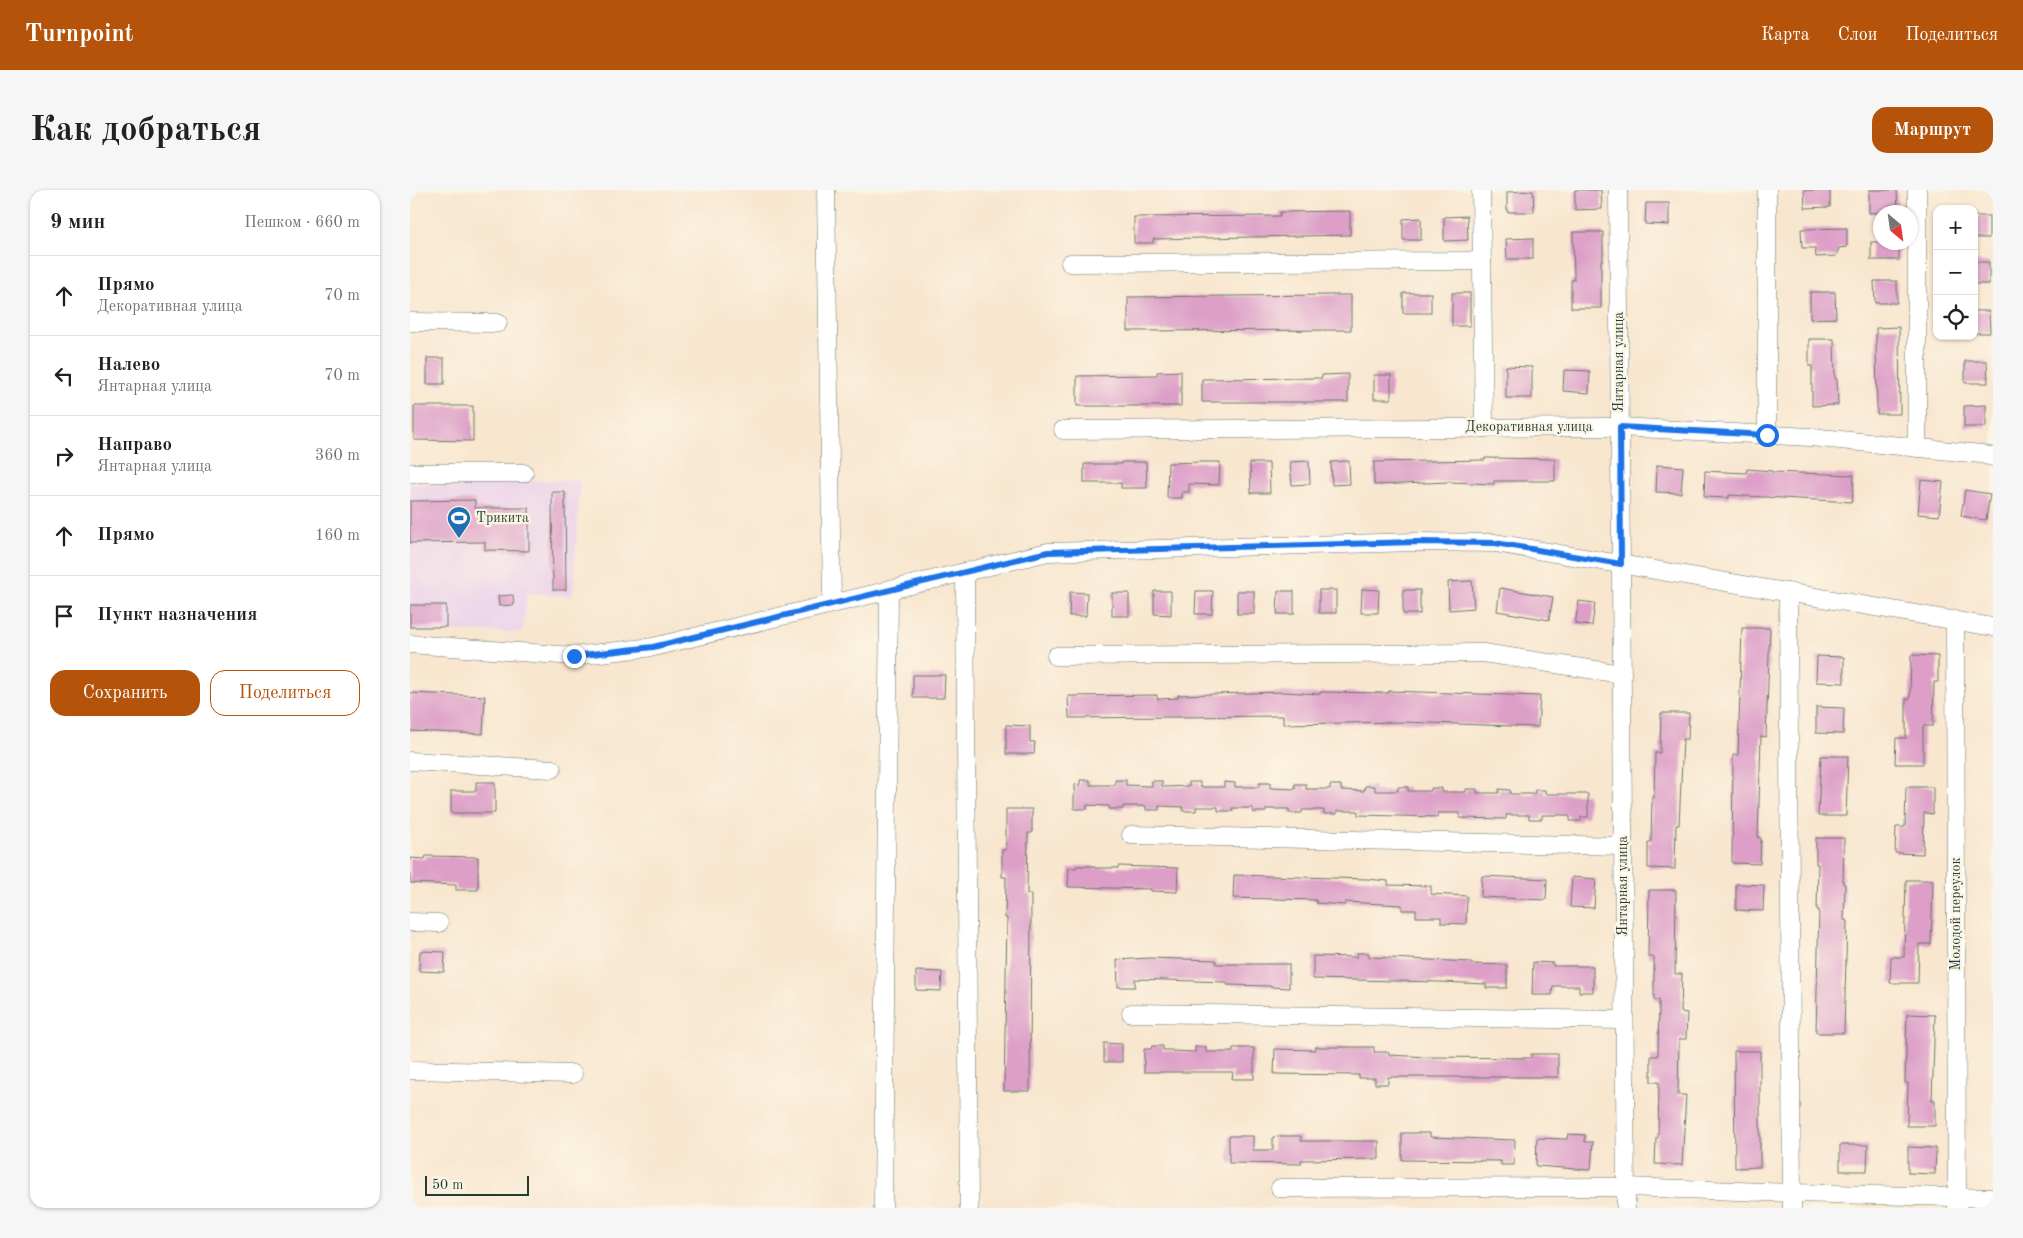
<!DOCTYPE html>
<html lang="ru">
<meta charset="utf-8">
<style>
body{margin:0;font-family:"Old Standard TT",serif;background:#f6f6f6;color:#202124}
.controls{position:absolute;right:15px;top:15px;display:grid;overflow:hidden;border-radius:10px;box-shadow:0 1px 4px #0004}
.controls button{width:45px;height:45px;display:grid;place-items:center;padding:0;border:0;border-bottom:1px solid #e0e0e0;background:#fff;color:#202124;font:25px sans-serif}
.compass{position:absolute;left:1463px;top:15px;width:45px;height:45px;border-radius:50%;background:#fff;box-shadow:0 1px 4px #0004;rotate:151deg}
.scale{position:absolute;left:15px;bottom:12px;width:104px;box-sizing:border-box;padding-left:5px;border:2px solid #1f3d34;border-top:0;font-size:14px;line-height:18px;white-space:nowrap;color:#1f3d34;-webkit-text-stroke:4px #fcf5e5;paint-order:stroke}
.stop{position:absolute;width:15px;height:15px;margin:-11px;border:4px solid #1a73e8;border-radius:50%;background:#fff}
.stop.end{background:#1a73e8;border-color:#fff;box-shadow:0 1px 5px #0008}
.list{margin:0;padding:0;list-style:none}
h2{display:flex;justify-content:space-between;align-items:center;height:65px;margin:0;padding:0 20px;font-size:21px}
h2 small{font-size:16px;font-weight:400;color:#757577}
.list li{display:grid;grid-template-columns:32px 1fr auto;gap:15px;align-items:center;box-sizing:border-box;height:80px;padding:0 20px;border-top:1px solid #e0e0e0}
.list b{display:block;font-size:19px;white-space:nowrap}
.list p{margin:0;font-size:16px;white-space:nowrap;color:#757577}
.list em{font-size:16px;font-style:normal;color:#757577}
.actions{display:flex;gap:10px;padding:15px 20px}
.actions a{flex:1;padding:11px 0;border:1px solid #b45309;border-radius:15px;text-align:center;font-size:18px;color:#b45309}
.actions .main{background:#b45309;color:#fff}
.icon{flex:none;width:28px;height:28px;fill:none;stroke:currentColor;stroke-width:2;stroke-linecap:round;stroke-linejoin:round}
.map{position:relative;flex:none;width:1583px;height:1018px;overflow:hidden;border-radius:15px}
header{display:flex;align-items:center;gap:30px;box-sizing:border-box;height:70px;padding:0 25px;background:#b45309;color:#fff}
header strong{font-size:24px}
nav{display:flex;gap:28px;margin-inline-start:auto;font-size:18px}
.intro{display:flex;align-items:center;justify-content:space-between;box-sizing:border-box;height:120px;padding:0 30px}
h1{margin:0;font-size:35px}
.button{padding:12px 22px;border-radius:15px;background:#b45309;color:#fff;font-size:18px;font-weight:700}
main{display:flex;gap:30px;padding:0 30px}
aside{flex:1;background:#fff;border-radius:15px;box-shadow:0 1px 4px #0004}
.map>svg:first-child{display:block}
.built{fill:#ebd1eb}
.building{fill:#dd9fc8}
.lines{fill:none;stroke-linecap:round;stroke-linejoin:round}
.minor-casing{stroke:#6b786a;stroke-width:19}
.minor{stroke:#fff;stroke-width:18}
.route{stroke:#1a73e8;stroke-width:6}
.labels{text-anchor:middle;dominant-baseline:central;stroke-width:4.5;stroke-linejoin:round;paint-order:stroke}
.street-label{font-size:14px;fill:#1f3d34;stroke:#fcf5e5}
.poi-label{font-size:14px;fill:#1f3d34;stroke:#fcf5e5;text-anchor:start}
</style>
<header>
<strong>Turnpoint</strong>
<nav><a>Карта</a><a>Слои</a><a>Поделиться</a></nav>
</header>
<div class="intro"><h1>Как добраться</h1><a class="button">Маршрут</a></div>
<main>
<aside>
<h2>9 мин<small>Пешком · 660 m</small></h2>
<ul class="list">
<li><svg class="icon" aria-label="ahead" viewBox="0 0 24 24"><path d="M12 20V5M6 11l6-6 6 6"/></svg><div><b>Прямо</b><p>Декоративная улица</p></div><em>70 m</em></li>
<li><svg class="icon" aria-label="left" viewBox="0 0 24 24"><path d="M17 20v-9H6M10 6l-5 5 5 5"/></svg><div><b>Налево</b><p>Янтарная улица</p></div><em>70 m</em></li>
<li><svg class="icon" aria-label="right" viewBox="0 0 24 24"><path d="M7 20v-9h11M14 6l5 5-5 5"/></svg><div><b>Направо</b><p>Янтарная улица</p></div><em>360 m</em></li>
<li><svg class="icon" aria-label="ahead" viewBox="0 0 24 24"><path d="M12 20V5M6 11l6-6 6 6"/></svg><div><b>Прямо</b></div><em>160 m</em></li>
<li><svg class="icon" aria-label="arrive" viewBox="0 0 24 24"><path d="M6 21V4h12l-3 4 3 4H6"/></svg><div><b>Пункт назначения</b></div></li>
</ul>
<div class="actions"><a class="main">Сохранить</a><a>Поделиться</a></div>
</aside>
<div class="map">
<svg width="1583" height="1018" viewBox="0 0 1583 1018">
<rect width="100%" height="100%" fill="#fcf5e5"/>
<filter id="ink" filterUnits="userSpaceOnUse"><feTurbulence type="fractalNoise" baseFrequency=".02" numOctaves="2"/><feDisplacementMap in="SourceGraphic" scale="10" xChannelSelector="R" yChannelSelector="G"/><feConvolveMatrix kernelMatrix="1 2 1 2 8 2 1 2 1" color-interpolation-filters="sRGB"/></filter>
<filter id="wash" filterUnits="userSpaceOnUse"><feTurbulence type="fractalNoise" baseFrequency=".0096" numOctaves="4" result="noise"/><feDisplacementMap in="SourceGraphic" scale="20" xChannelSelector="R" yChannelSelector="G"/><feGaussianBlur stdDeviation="1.12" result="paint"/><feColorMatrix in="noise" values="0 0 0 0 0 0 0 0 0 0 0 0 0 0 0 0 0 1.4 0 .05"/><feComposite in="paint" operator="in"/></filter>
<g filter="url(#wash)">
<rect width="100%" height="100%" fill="#f8e6cf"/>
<polygon class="built" points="170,290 163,406 117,403 113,442 0,441 0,294"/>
<g id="blocks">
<g class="building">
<polygon points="1165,0 1191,0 1192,19 1165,20"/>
<polygon points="1394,0 1420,0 1420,17 1395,18"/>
<polygon points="1459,0 1487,0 1488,22 1459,23"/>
<polygon points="1123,1 1124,22 1097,22 1097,2"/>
<polygon points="1236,13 1259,13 1259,35 1235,34"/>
<polygon points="940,21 940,45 743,49 743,53 724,53 724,27 870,26 870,22"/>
<polygon points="1057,26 1058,50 1034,51 1034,27"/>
<rect x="1564" y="26" width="15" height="22"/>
<polygon points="1011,28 1011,50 993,50 993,29"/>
<polygon points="1437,38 1437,57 1429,58 1426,66 1406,67 1405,58 1392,58 1391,39"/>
<polygon points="1163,42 1193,42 1193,70 1191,70 1191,118 1161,118 1161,90 1164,90"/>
<polygon points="1123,48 1123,69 1097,69 1096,49"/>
<rect x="1461" y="52" width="28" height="18"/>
<rect x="1564" y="72" width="15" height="22"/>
<polygon points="1464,91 1487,91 1487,113 1465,113"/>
<polygon points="1400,102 1425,102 1426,128 1400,129"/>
<rect x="993" y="103" width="28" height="20"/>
<rect x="1042" y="103" width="18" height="33"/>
<polygon points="920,105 941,105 941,140 718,141 718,107"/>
<polygon points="1564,121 1579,121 1580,143 1564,143"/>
<polygon points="1489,137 1490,224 1467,224 1466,138"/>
<polygon points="1399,149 1424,149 1425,189 1427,189 1428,215 1402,216 1402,176 1399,176"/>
<rect x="17" y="168" width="17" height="26"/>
<polygon points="1555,171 1577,171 1578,193 1555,193"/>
<polygon points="1096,176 1122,177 1122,208 1096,208"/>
<polygon points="1154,180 1180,181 1179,203 1153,201"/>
<polygon points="771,181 771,216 667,216 667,186 747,185 747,182"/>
<polygon points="938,184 938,212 792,212 792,189 912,188 912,185"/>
<rect x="964" y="185" width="17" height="24"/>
<polygon points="1576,215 1576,237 1554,237 1554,216"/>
<polygon points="4,216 63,216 63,251 4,250"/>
<polygon points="1075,268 1145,269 1145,291 1084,291 1084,294 1040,292 964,295 964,272 1075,270"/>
<polygon points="899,271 900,294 882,295 880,272"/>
<polygon points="939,271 940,294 922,295 921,272"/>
<polygon points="711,272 736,272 737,298 711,298 711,293 674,293 674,274 711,274"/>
<polygon points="792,272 810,272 809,295 779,294 779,302 772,302 772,308 757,308 758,273"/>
<polygon points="840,273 859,273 860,303 841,303"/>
<polygon points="1247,275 1273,277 1271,303 1246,302"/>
<polygon points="1337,279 1362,281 1362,282 1444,285 1442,312 1319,305 1319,308 1294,307 1295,281 1336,283"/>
<polygon points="1511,290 1533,292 1529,326 1508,324"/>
<polygon points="1555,300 1580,304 1576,330 1551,326"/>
<polygon points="142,302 155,302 156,400 143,400"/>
<polygon points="65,310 65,318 119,318 119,361 75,360 75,352 0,353 0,311"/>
<polygon points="1062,391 1064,418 1039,420 1038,392"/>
<polygon points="1090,398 1143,407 1139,430 1087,421"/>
<polygon points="952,399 969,400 968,423 951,423"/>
<rect x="909" y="400" width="17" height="23"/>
<rect x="993" y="400" width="17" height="24"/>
<polygon points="744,401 761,401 761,425 744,424"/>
<polygon points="786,401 803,401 802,424 785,424"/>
<rect x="827" y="401" width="17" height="23"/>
<polygon points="868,401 884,401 884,424 867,424"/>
<polygon points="660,402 677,403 676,426 659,426"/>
<rect x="702" y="403" width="17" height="23"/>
<polygon points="103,405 104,415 89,416 88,406"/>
<polygon points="1169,411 1185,413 1182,436 1165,434"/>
<rect x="0" y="415" width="36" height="22"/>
<polygon points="1332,438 1360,438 1356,547 1351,546 1348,648 1351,648 1350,674 1322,673 1323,565 1328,565"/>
<polygon points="1501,465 1528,466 1528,492 1524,492 1523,536 1513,536 1513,574 1485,574 1486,548 1496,548 1496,509 1500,509"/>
<polygon points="1407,466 1434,467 1434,493 1406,492"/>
<polygon points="503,485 535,485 534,508 503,508"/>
<polygon points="979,501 1130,506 1128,537 993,532 873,534 873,526 659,528 658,506 747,505 747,509 768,508 768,505 874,502 910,504 910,502 978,503"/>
<polygon points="0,503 75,506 73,544 0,541"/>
<polygon points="1406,517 1434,518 1433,544 1406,543"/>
<polygon points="1251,523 1279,523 1278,549 1273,549 1269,635 1266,635 1265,679 1238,678 1238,652 1241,652 1242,608 1244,608 1245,563 1250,563"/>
<polygon points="596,535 620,536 620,552 625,552 624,564 596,564"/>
<polygon points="1411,566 1438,566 1436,626 1408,626"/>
<polygon points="670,590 680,590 680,595 705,595 705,590 716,590 716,595 737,596 742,596 742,591 752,591 752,596 756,597 779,596 779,592 790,592 790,596 793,597 814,597 814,592 825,593 825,597 849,597 849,593 860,593 860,598 885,599 885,594 896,594 896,599 920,599 920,595 931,595 931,600 954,601 955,596 965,596 965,601 988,601 988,597 998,597 998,601 1021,601 1021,598 1032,598 1032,602 1056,602 1056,599 1067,599 1067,603 1089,603 1089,599 1100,600 1100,604 1124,604 1125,600 1135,600 1135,604 1178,604 1178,627 1171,627 1171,631 1160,631 1160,627 1156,625 1132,625 1132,629 1119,629 1119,625 1096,625 1096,629 1050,628 1050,623 1028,623 1028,627 948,625 948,621 927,621 927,624 914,624 914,620 892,620 892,623 879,623 879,619 856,619 856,622 843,622 843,618 822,618 822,621 808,621 808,617 786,617 786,621 773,621 773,617 749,616 749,620 736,620 736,616 713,616 713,619 699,619 699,616 677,615 677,619 664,619 664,603 665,603 665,594 670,595"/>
<polygon points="66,592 85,592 85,623 41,623 41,601 66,601"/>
<polygon points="1496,597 1523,597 1523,624 1514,623 1513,664 1485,663 1486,637 1495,637"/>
<polygon points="596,619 622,619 622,643 618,643 617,704 621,704 620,901 594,901 597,728 595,728 596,687 592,687 592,660 596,660"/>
<polygon points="1406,648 1434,648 1433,694 1435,694 1434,730 1437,731 1434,843 1406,843 1409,720 1407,720 1408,674 1406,674"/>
<polygon points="16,666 68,667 68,700 46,700 46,695 0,693 0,668 15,669"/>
<polygon points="667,676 684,676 684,678 708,678 708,676 768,678 767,702 741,701 741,699 658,697 659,678 666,678"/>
<polygon points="824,685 957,689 978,691 978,695 1021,696 1021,704 1057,706 1056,734 1031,733 1031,727 1006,727 1006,720 992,720 992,715 935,712 935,715 906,713 906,710 823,708"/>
<polygon points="1072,686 1137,689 1136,710 1071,707"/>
<polygon points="1162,687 1186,689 1184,718 1160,717"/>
<polygon points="1496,690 1523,690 1521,754 1509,754 1508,793 1480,793 1481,767 1494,767"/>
<polygon points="1326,694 1354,695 1353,721 1326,720"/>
<polygon points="1239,700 1266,700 1265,784 1272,784 1271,822 1277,823 1276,849 1269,849 1268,905 1276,905 1272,975 1245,974 1246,948 1248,948 1249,892 1241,892 1241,866 1248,866 1249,810 1244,810 1244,767 1238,767"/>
<polygon points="10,761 35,762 34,782 9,781"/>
<polygon points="947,763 959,763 959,767 1061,772 1061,774 1097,775 1097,798 1076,798 1076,794 1031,792 903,789 903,766 947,767"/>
<polygon points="739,768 806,770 806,774 879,774 879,798 860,797 860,796 817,795 817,792 725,789 725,797 708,797 707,770"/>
<polygon points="1123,772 1143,773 1143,776 1183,776 1183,802 1169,802 1169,796 1143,796 1142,805 1122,805"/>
<polygon points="506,781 532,782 531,801 506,800"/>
<polygon points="1497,824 1525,825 1522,910 1525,910 1525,936 1497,936 1498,893 1495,893"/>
<polygon points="694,853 712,854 712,872 694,872"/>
<polygon points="742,856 753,856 753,860 762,860 762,861 785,862 785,857 796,857 796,862 823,862 823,858 844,858 844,889 822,889 823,882 734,882 734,859 741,859"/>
<polygon points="905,857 964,857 964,862 979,862 979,865 1020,867 1121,868 1121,864 1148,864 1148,887 978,887 978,894 965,894 965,888 949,888 949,885 864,884 865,859 905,860"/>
<polygon points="1324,861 1350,861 1350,977 1325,978"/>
<polygon points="992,943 1020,943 1020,947 1105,950 1104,975 1091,975 1091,971 992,970"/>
<polygon points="1158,944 1175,945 1175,952 1183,952 1181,980 1126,976 1127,948 1157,949"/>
<polygon points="819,946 843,946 843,960 863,960 863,947 868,946 891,946 891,951 969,951 969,969 891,970 891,974 819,973"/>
<polygon points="1430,955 1458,955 1457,981 1430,981"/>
<polygon points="1498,957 1526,958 1525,984 1498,983"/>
</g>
</g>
</g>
<g filter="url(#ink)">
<use href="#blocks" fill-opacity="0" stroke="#6b786a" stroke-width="1"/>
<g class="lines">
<g class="minor-casing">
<g id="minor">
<polyline points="416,0 422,413"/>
<polyline points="1071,0 1074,238"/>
<polyline points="1208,0 1216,1018"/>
<polyline points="660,73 1072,71"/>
<polyline points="0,132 88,133"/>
<polyline points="653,240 1210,237 1400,247 1571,264 1583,267"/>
<polyline points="1357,245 1357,0"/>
<polyline points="1507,258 1507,0"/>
<polyline points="0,283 114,283"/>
<polyline points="555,382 559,1018"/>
<polyline points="1378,402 1382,1018"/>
<polyline points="1545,430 1547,1017"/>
<polyline points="0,454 164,466 243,457 638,362 1006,352 1085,353 1583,437"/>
<polyline points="646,466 1073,463 1212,484"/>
<polyline points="0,571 142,579"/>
<polyline points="721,645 1213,656"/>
<polyline points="0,732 29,733"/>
<polyline points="721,823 1214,830"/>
<polyline points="0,880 163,884"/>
<polyline points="870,998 1216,997 1382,1003 1583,1008"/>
<polyline points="473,1018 479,399"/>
</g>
</g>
<use href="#minor" class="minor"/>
</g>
</g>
<g class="lines" filter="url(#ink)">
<polyline class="route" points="164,466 243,457 638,362 1006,352 1085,353 1211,374 1210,237 1357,245"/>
</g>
<defs>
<g id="stadium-pin" transform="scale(1.25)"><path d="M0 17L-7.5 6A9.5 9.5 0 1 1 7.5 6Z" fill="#1f6fb2" stroke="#fcf5e5"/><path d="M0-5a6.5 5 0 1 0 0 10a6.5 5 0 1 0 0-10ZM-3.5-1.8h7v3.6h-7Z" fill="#fff"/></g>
</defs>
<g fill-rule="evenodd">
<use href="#stadium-pin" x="49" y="328"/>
</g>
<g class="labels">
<g class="street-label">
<text transform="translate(1209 172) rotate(-90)">Янтарная улица</text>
<text x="1119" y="237">Декоративная улица</text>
<text transform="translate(1213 696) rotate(-90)">Янтарная улица</text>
<text transform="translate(1546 724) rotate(-90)">Молодой переулок</text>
</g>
<g class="poi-label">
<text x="66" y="328">Трикита</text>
</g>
</g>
</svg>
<div class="controls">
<button>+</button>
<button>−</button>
<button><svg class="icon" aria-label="locate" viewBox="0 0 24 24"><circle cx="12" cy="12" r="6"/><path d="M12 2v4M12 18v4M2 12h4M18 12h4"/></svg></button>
</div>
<svg class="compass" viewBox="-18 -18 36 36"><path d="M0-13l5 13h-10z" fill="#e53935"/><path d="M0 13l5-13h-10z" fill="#757577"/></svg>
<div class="scale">50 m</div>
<div class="stop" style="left:1357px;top:245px"></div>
<div class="stop end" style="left:164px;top:466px"></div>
</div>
</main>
